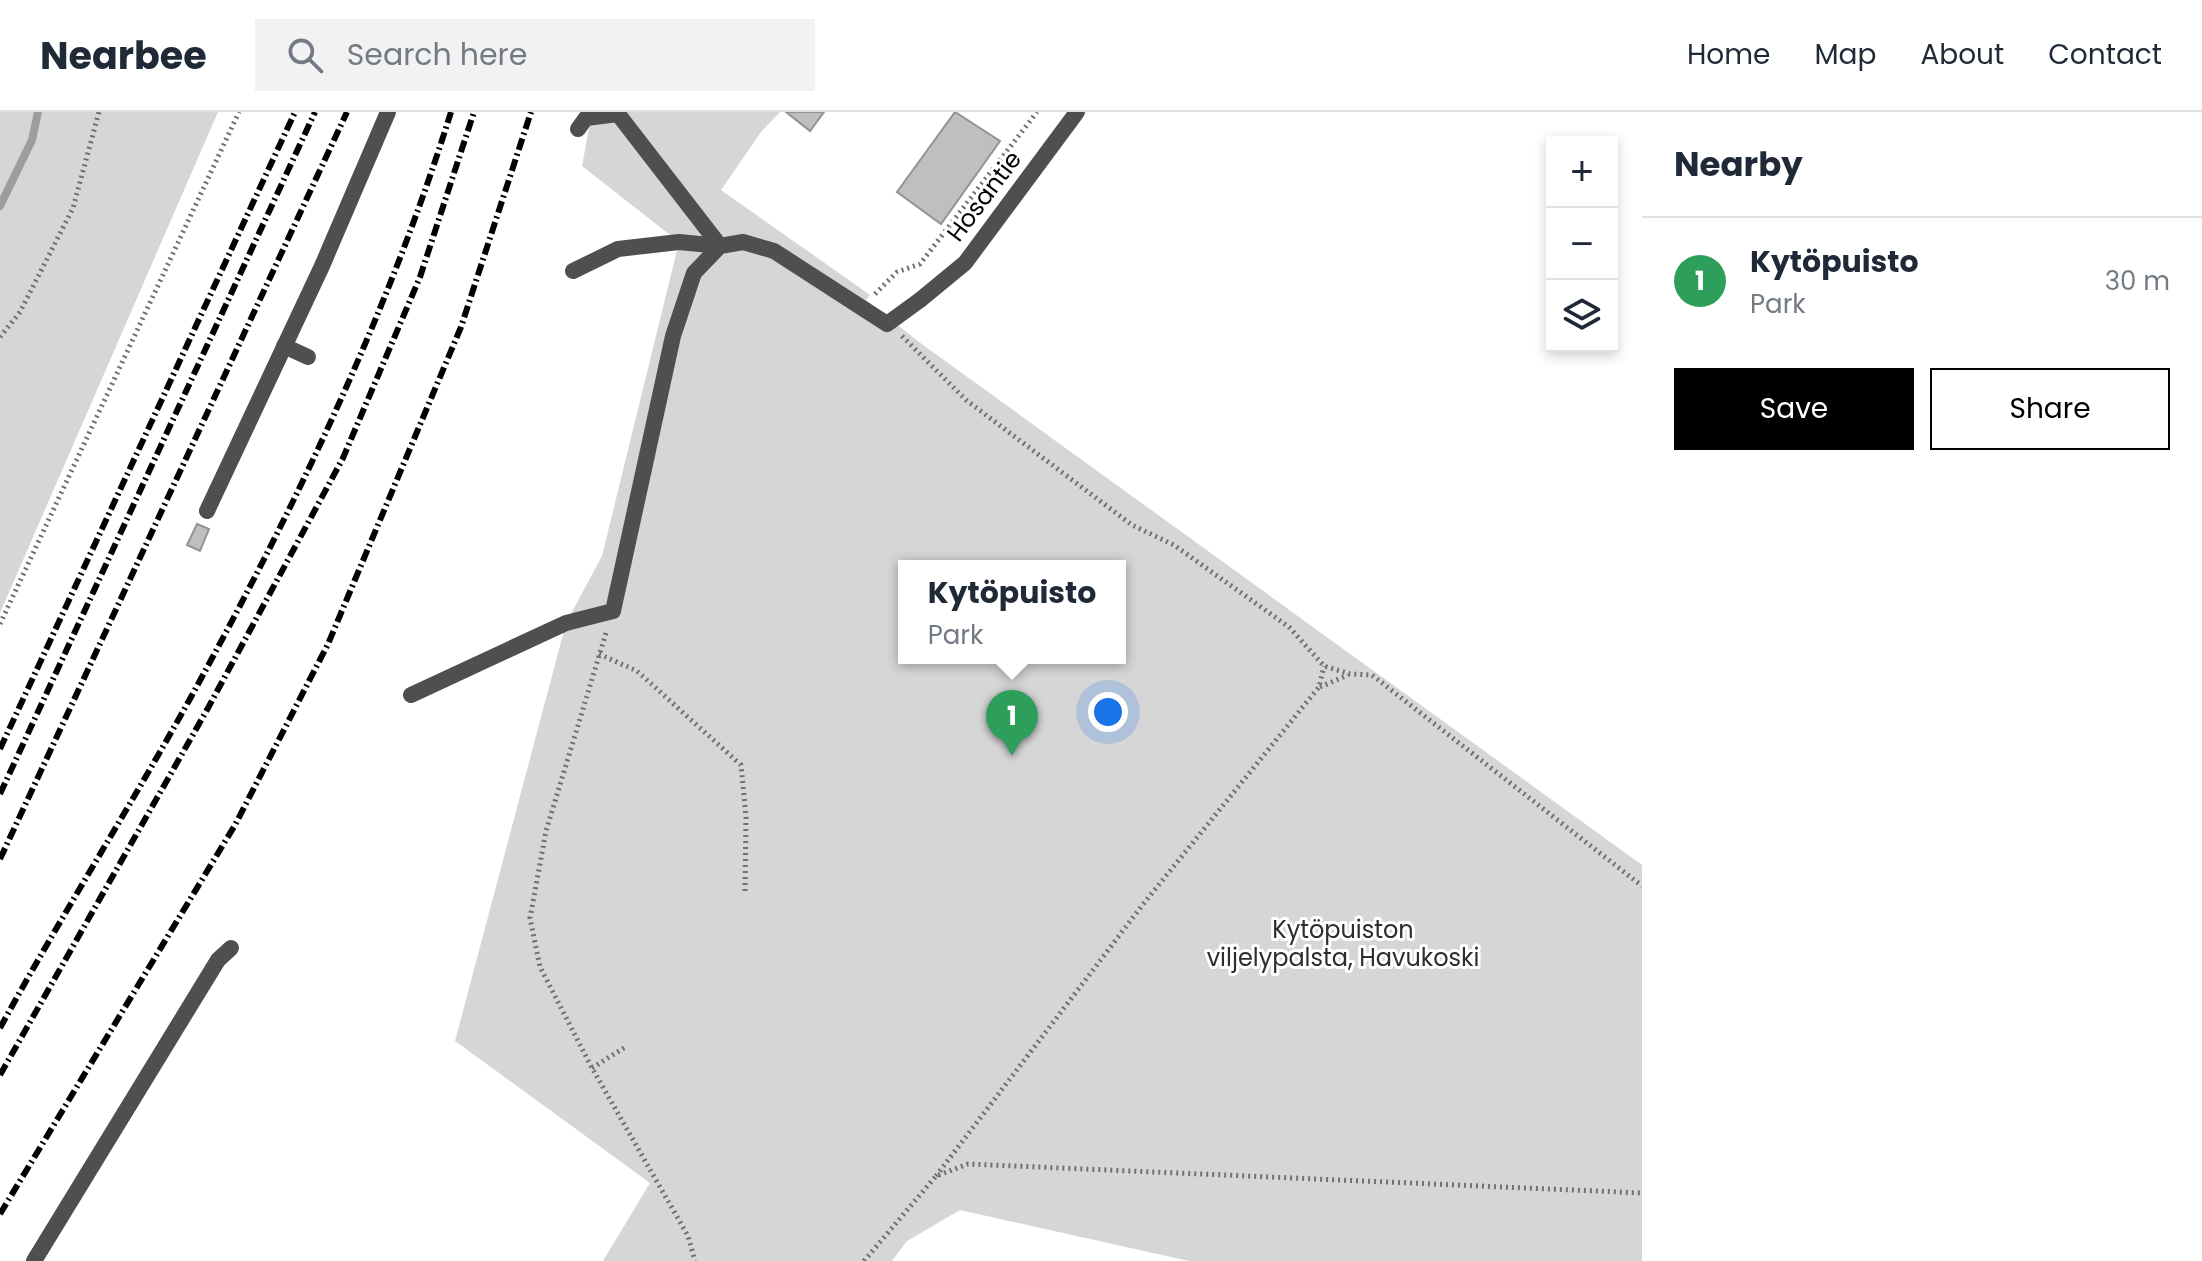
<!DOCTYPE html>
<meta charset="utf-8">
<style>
body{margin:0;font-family:Poppins,sans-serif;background:#f2f2f3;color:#1f2937}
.controls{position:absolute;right:24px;top:24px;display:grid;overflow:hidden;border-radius:0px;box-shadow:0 4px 12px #0003}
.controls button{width:72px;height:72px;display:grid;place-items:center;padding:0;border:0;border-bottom:2px solid #e0e1e3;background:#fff;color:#1f2937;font:40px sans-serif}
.you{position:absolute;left:1108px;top:600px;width:28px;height:28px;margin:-20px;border:6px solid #fff;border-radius:50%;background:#1a73e8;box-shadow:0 0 0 12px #1a73e833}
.badge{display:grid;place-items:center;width:52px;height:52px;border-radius:50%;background:#000;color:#fff;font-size:26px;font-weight:700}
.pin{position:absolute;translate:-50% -66px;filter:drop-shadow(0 2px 4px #0008)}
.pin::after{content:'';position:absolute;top:42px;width:28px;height:24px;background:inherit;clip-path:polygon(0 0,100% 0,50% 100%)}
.popup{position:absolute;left:898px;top:448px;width:228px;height:104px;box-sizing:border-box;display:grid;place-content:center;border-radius:0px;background:#fff;filter:drop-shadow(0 2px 6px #0005);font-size:26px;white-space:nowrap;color:#747a83}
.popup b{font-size:30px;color:#1f2937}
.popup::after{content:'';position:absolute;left:50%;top:100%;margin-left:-16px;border:16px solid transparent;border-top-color:#fff}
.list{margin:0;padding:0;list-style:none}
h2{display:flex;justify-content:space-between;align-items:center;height:104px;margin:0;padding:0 32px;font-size:34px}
h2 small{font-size:26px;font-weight:400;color:#747a83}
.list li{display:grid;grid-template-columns:52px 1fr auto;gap:24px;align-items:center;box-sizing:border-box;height:128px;padding:0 32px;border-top:2px solid #e0e1e3}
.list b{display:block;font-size:30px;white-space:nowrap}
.list p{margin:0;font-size:26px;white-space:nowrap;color:#747a83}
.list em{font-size:26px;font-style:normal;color:#747a83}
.actions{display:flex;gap:16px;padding:24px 32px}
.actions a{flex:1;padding:18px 0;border:2px solid #000;border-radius:0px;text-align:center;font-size:28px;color:#000}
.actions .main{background:#000;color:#fff}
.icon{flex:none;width:44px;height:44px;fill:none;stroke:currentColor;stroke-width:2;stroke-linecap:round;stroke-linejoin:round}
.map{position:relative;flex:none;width:1642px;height:1149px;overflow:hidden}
header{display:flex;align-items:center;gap:48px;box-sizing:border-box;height:112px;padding:0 40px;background:#fff;border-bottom:2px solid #e0e1e3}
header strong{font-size:38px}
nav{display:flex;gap:44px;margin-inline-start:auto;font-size:28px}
.search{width:560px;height:72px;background:#f2f2f3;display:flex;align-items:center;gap:20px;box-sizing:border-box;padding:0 28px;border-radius:0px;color:#747a83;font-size:30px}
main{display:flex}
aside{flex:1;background:#fff}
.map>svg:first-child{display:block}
.green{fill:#d6d6d6;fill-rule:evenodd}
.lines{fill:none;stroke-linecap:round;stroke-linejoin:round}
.stream{stroke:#9d9d9d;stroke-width:8}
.building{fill:#bfbfbf;stroke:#939393;stroke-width:2}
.path{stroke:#717171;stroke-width:5;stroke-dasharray:2 4;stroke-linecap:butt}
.service{stroke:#4f4f4f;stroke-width:16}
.minor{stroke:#4f4f4f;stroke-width:16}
.rail{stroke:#000;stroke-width:6;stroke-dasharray:12 4 2 4;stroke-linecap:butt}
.labels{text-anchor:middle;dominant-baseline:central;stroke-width:6;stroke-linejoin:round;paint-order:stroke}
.street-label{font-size:24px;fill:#000;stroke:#fff}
.park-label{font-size:24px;fill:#2d2d2d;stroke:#fff}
</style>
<header>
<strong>Nearbee</strong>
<div class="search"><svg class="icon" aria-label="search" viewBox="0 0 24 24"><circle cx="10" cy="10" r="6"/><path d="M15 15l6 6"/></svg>Search here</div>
<nav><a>Home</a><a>Map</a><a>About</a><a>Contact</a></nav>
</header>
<main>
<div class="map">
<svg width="1642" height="1149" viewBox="0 0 1642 1149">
<rect width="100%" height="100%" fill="#fff"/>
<g class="green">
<polygon points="0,0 218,0 0,501"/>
<path d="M592,0H780L761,20L721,78L870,183L866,188L919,230L1642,753V1149H1189L960,1098L907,1129L892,1149H603L650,1071L455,929L566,511L602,444L679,130L582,54ZM904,454H1120V546H904Z"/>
</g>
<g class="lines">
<polyline class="stream" points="0,94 32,28 38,0"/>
</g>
<g class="building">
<polygon points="786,0 824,0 810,19"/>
<polygon points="955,0 1000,29 941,112 897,80"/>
<polygon points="197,412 209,417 200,439 187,433"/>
</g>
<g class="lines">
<g class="path">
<polyline points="875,182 897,160 920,152 1037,0"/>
<polyline points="902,224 966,288 1132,413 1174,433 1289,515 1324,554 1350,562 1372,563 1642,774"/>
<polyline points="0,225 20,200 73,96 99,0"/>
<polyline points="0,512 239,0"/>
<polyline points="606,521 546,719 530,806 540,855 592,956 688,1124 695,1149"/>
<polyline points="599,542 637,559 741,653 746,705 745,782"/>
<polyline points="1320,575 1348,563"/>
<polyline points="592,956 627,934"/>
<polyline points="936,1064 1144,791 1319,575 1324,554"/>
<polyline points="864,1149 936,1064 968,1052 1642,1081"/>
</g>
<g class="service">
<polyline points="578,17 586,6 618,2 720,134"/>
<polyline points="573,159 618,137 679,130 720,134"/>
<polyline points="284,234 308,245"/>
<polyline points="207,399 322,154 388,0"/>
<polyline points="411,583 566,511 613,499 673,224 694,161 720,134 743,130 774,139 887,212 920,188"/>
<polyline points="34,1149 218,848 231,836"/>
</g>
<polyline class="minor" points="920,188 965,151 1077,0"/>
<g class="rail">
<polyline points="0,637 295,0"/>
<polyline points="0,682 315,0"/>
<polyline points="0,747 347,0"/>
<path d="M0,916C61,804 129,697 191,585C294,397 387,205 451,0"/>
<polyline points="0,963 208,596 343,346 420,165 474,0"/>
<polyline points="0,1102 235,713 328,532 461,215 531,0"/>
</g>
</g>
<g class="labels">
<g class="street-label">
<text transform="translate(984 84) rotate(-53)">Hosantie</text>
</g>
<g class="park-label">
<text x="1343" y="817">Kytöpuiston<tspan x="1343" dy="28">viljelypalsta, Havukoski</tspan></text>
</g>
</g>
</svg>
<div class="controls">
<button>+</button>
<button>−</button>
<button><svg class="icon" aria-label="layers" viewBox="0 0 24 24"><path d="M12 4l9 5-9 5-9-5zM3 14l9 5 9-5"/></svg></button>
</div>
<div class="you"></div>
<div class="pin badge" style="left:1012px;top:644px;background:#2e9e5b">1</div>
<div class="popup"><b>Kytöpuisto</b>Park</div>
</div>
<aside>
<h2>Nearby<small></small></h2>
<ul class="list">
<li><span class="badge" style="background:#2e9e5b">1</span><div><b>Kytöpuisto</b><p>Park</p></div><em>30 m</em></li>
</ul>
<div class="actions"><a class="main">Save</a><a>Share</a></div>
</aside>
</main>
